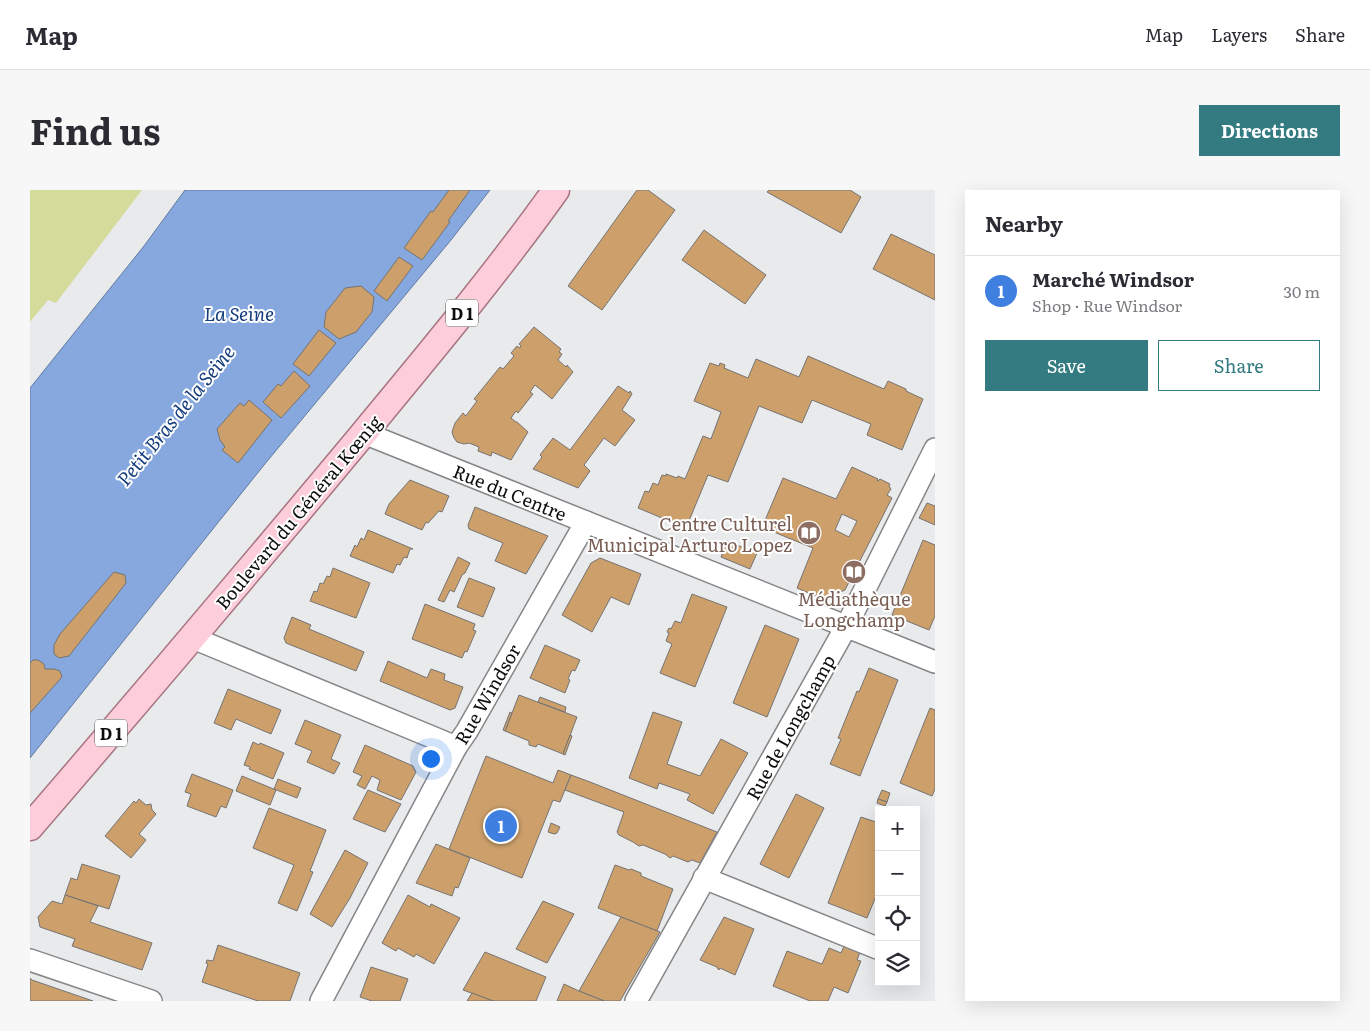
<!DOCTYPE html>
<meta charset="utf-8">
<style>
body{margin:0;font-family:Literata,serif;background:#f7f7f7;color:#2b2b33}
.controls{position:absolute;right:15px;bottom:15px;display:grid;overflow:hidden;border-radius:0px;box-shadow:0 5px 20px #0002}
.controls button{width:45px;height:45px;display:grid;place-items:center;padding:0;border:0;border-bottom:1px solid #e1e1e2;background:#fff;color:#2b2b33;font:25px sans-serif}
.you{position:absolute;left:400px;top:568px;width:18px;height:18px;margin:-12px;border:4px solid #fff;border-radius:50%;background:#1a73e8;box-shadow:0 0 0 8px #1a73e833}
.badge{display:grid;place-items:center;width:32px;height:32px;border-radius:50%;background:#337b81;color:#fff;font-size:16px;font-weight:700}
.pin{position:absolute;translate:-50% -50%;border:2px solid #fff;box-shadow:0 1px 5px #0006}
.list{margin:0;padding:0;list-style:none}
h2{display:flex;justify-content:space-between;align-items:center;height:65px;margin:0;padding:0 20px;font-size:21px}
h2 small{font-size:16px;font-weight:400;color:#7c7c81}
.list li{display:grid;grid-template-columns:32px 1fr auto;gap:15px;align-items:center;box-sizing:border-box;height:70px;padding:0 20px;border-top:1px solid #e1e1e2}
.list b{display:block;font-size:19px;white-space:nowrap}
.list p{margin:0;font-size:16px;white-space:nowrap;color:#7c7c81}
.list em{font-size:16px;font-style:normal;color:#7c7c81}
.actions{display:flex;gap:10px;padding:15px 20px}
.actions a{flex:1;padding:11px 0;border:1px solid #337b81;border-radius:0px;text-align:center;font-size:18px;color:#337b81}
.actions .main{background:#337b81;color:#fff}
.icon{flex:none;width:28px;height:28px;fill:none;stroke:currentColor;stroke-width:2;stroke-linecap:round;stroke-linejoin:round}
.map{position:relative;flex:none;width:905px;height:811px;overflow:hidden;border-radius:0px}
header{display:flex;align-items:center;gap:30px;box-sizing:border-box;height:70px;padding:0 25px;background:#fff;border-bottom:1px solid #e1e1e2}
header strong{font-size:24px}
nav{display:flex;gap:28px;margin-inline-start:auto;font-size:18px}
.intro{display:flex;align-items:center;justify-content:space-between;box-sizing:border-box;height:120px;padding:0 30px}
h1{margin:0;font-size:35px}
.button{padding:12px 22px;border-radius:0px;background:#337b81;color:#fff;font-size:18px;font-weight:700}
main{display:flex;gap:30px;padding:0 30px}
aside{flex:1;background:#fff;border-radius:0px;box-shadow:0 5px 20px #0002}
.map>svg:first-child{display:block}
.green{fill:#d4db9b}
.water{fill:#86a8de;stroke:#617a9f}
.building{fill:#cda06b;stroke:#757372;fill-rule:evenodd}
.lines{fill:none;stroke-linecap:round;stroke-linejoin:round}
.minor-casing{stroke:#858688;stroke-width:24}
.major-casing{stroke:#a77582;stroke-width:29}
.minor{stroke:#fff;stroke-width:21}
.major{stroke:#fdceda;stroke-width:26}
.labels{text-anchor:middle;dominant-baseline:central;stroke-width:4;stroke-linejoin:round;paint-order:stroke}
.shield{fill:#fff;stroke:#555656;stroke-width:1}
.shield-label{font-size:16px;font-weight:bold;fill:#0c0d0d}
.street-label{font-size:18px;fill:#0c0d0d;stroke:#fff}
.education-label{font-size:18px;fill:#785e54;stroke:#fff;text-anchor:end}
.water-label{font-size:19px;font-style:italic;fill:#153d7d;stroke:#fff}
</style>
<header>
<strong>Map</strong>
<nav><a>Map</a><a>Layers</a><a>Share</a></nav>
</header>
<div class="intro"><h1>Find us</h1><a class="button">Directions</a></div>
<main>
<div class="map">
<svg width="905" height="811" viewBox="0 0 905 811">
<rect width="100%" height="100%" fill="#e9eaec"/>
<polygon class="green" points="0,0 112,0 26,113 18,110 0,132"/>
<polygon class="water" points="155,0 460,0 421,50 234,275 0,568 0,198 114,56"/>
<g class="building">
<polygon points="419,0 440,0 418,31 420,32 392,70 374,58 401,21 403,22"/>
<polygon points="607,0 618,0 645,20 572,120 538,96"/>
<polygon points="739,0 820,0 831,7 811,43 737,2"/>
<polygon points="674,40 736,85 715,114 652,70"/>
<polygon points="861,44 905,65 905,110 843,79"/>
<polygon points="369,67 383,76 357,111 344,101"/>
<polygon points="331,96 344,107 342,122 326,142 309,149 294,137 296,122 315,98"/>
<polygon points="504,137 531,159 529,162 532,164 528,170 536,177 537,175 543,182 522,209 505,195 500,202 503,204 488,223 486,221 481,228 486,232 487,232 498,242 481,270 462,262 461,266 448,261 449,257 439,253 434,254 427,252 424,248 422,242 425,233 433,223 436,226 438,223 447,211 444,209 470,177 473,179 484,166 481,163 487,156 490,158 491,156 489,154"/>
<polygon points="289,140 306,153 279,186 263,174"/>
<polygon points="778,166 854,199 858,191 876,199 876,201 893,209 872,260 837,245 841,234 782,210 772,233 729,216 698,292 678,285 656,338 608,318 615,301 619,302 623,293 628,295 632,285 636,286 636,284 647,288 648,286 655,289 673,246 681,249 691,222 664,211 680,173 689,176 690,173 695,175 694,178 718,188 726,169 769,187"/>
<polygon points="264,181 280,196 251,228 233,212 248,194 251,196"/>
<polygon points="588,196 599,203 600,201 602,204 592,220 605,230 585,256 574,248 554,275 560,281 548,298 503,279 512,267 510,265 523,248 540,260"/>
<polygon points="219,210 242,230 208,273 192,260 195,257 190,250 187,239 210,213 214,216"/>
<path d="M822,277L848,289L847,291H848L850,289L860,294L859,296L861,299L857,305L862,308L815,400L793,409L767,398L783,358L734,338V336L733,335L753,288L806,309ZM812,324L827,331L819,347L805,340Z"/>
<polygon points="380,290 419,306 412,322 409,321 398,333 396,332 392,340 355,324 359,314"/>
<polygon points="897,313 905,316 905,335 889,328"/>
<polygon points="445,317 518,346 496,384 465,371 473,353 439,339 438,335"/>
<polygon points="338,340 383,359 380,359 377,368 374,367 370,375 367,374 363,383 320,366 325,355 327,357 331,348 334,350"/>
<polygon points="893,350 905,355 905,426 899,440 862,425"/>
<polygon points="697,351 727,363 720,379 691,367"/>
<polygon points="428,367 440,373 435,383 432,385 424,402 420,400 414,412 408,410"/>
<polygon points="570,368 611,384 599,415 581,407 562,442 532,425 561,373"/>
<polygon points="303,378 340,393 326,428 280,411 284,401 287,402 290,393 293,394 297,386 300,387"/>
<polygon points="84,382 95,385 96,393 39,466 29,468 24,464 24,455 30,444"/>
<polygon points="439,388 465,398 453,427 427,417"/>
<polygon points="662,404 697,417 665,497 630,483 642,454 636,451 639,443 637,442 639,438 641,439 645,431 651,433"/>
<polygon points="395,414 445,434 443,440 446,441 437,462 435,461 432,468 382,449"/>
<polygon points="262,427 281,435 279,439 334,462 326,481 256,453 254,448"/>
<polygon points="735,435 769,449 737,527 703,513"/>
<polygon points="515,455 550,470 545,481 542,480 538,489 540,490 535,503 500,488"/>
<polygon points="3,470 8,470 14,474 15,479 24,479 30,481 32,487 0,523 0,473"/>
<polygon points="358,471 397,488 401,479 415,484 414,490 433,497 425,518 420,520 350,491"/>
<polygon points="839,478 868,490 830,586 800,574 811,549 808,548 827,501 829,502"/>
<polygon points="198,499 251,520 241,544 206,529 201,540 184,533"/>
<polygon points="489,505 547,527 533,564 508,554 506,557 499,555 499,551 475,541"/>
<polygon points="510,507 536,517 535,522 508,512"/>
<polygon points="900,518 905,520 905,599 902,606 870,593"/>
<polygon points="480,522 482,523 475,541 473,540"/>
<polygon points="623,522 652,532 637,574 670,586 691,549 718,563 683,624 657,610 660,604 629,593 627,599 599,588"/>
<polygon points="275,530 311,545 301,569 310,573 304,584 277,572 282,561 265,554"/>
<polygon points="540,545 542,546 535,565 533,564"/>
<polygon points="223,552 229,555 230,553 254,563 243,589 219,579 220,577 214,575"/>
<polygon points="335,555 383,576 386,582 371,610 347,600 350,590 342,586 335,599 327,595 332,586 323,582"/>
<polygon points="456,566 523,593 528,580 541,585 530,612 523,610 492,688 419,659"/>
<polygon points="162,584 203,600 196,618 191,616 186,627 157,616 161,604 155,602"/>
<polygon points="541,585 560,592 687,642 670,673 662,670 658,672 643,666 640,668 635,664 613,655 609,656 603,652 589,645 587,642 594,622 535,600"/>
<polygon points="212,586 246,600 240,615 206,601"/>
<polygon points="248,589 271,598 267,608 244,599"/>
<polygon points="338,600 371,614 355,642 323,629"/>
<polygon points="852,600 860,603 857,612 848,609"/>
<polygon points="766,604 794,618 759,688 730,674"/>
<polygon points="109,609 116,615 121,614 122,620 126,624 109,644 116,650 101,668 75,646 104,611 106,613"/>
<polygon points="848,609 857,612 855,616 847,613"/>
<polygon points="239,618 296,640 280,681 283,682 267,721 248,713 264,675 223,658"/>
<polygon points="831,627 849,633 849,699 837,728 798,713"/>
<polygon points="521,633 530,637 527,643 524,644 518,642"/>
<polygon points="406,654 440,668 428,698 425,697 422,706 386,693"/>
<polygon points="315,660 338,673 320,708 302,737 280,724"/>
<polygon points="52,674 90,686 79,719 35,705 41,688 47,690"/>
<polygon points="585,675 599,680 601,679 611,683 611,686 643,699 627,741 568,718"/>
<polygon points="35,705 68,716 60,732 122,753 112,780 42,756 45,749 10,737 8,727 22,711 32,714"/>
<polygon points="378,705 400,717 401,714 430,728 404,774 386,764 384,767 368,758 366,761 352,753"/>
<polygon points="513,711 544,724 517,773 486,759"/>
<polygon points="591,727 630,742 590,811 574,811 549,801"/>
<polygon points="694,727 724,739 705,785 690,778 689,780 687,778 687,777 670,770"/>
<polygon points="815,754 831,760 827,770 831,771 818,803 804,797 798,811 780,811 743,796 757,761 792,774 799,758 811,763"/>
<polygon points="188,755 270,783 260,811 228,811 172,792 178,774 176,773 177,770 183,771"/>
<polygon points="455,762 516,787 506,811 463,811 433,800"/>
<polygon points="341,777 378,789 370,811 342,811 330,807"/>
<polygon points="0,788 2,790 63,811 0,811"/>
<polygon points="534,794 549,801 574,811 527,811"/>
<polygon points="442,803 463,811 437,811"/>
</g>
<g class="lines">
<g class="minor-casing">
<g id="minor">
<polyline points="334,243 905,472"/>
<polyline points="163,448 426,557"/>
<polyline points="674,688 847,758"/>
<polyline points="0,770 121,811"/>
<polyline points="291,811 426,557 437,541 556,332"/>
<polyline points="606,811 816,437 905,259"/>
</g>
</g>
<g class="major-casing">
<path id="major" d="M0,637C112,507 223,376 333,244C399,164 466,84 526,0"/>
</g>
<use href="#minor" class="minor"/>
<use href="#major" class="major"/>
</g>
<defs>
<g id="library-disc" transform="scale(1.25)"><circle r="9.5" fill="#8d6e63" stroke="#fff"/><path d="M-6-4Q-3-5.5-.7-3.5V5Q-3 3-6 4ZM6-4Q3-5.5 .7-3.5V5Q3 3 6 4Z" fill="#fff"/></g>
</defs>
<g fill-rule="evenodd">
<use href="#library-disc" x="779" y="343"/>
<use href="#library-disc" x="824" y="382"/>
</g>
<g class="labels">
<g class="shield">
<rect x="416" y="109.5" width="32" height="27" rx="4"/>
<rect x="65" y="529.5" width="32" height="27" rx="4"/>
</g>
<g class="shield-label">
<text x="432" y="123">D 1</text>
<text x="81" y="543">D 1</text>
</g>
<g class="street-label">
<text transform="translate(480 302) rotate(22)">Rue du Centre</text>
<text transform="translate(268 322) rotate(-50)">Boulevard du Général Kœnig</text>
<text transform="translate(457 504) rotate(-60)">Rue Windsor</text>
<text transform="translate(760 537) rotate(-61)">Rue de Longchamp</text>
</g>
<g class="education-label">
<text x="762" y="333">Centre Culturel<tspan x="762" dy="21">Municipal Arturo Lopez</tspan></text>
<text x="824" y="408" text-anchor="middle">Médiathèque<tspan x="824" dy="21">Longchamp</tspan></text>
</g>
<g class="water-label">
<text x="209" y="123">La Seine</text>
<text transform="translate(145 225) rotate(-51)">Petit Bras de la Seine</text>
</g>
</g>
</svg>
<div class="controls">
<button>+</button>
<button>−</button>
<button><svg class="icon" aria-label="locate" viewBox="0 0 24 24"><circle cx="12" cy="12" r="6"/><path d="M12 2v4M12 18v4M2 12h4M18 12h4"/></svg></button>
<button><svg class="icon" aria-label="layers" viewBox="0 0 24 24"><path d="M12 4l9 5-9 5-9-5zM3 14l9 5 9-5"/></svg></button>
</div>
<div class="you"></div>
<div class="pin badge" style="left:471px;top:636px;background:#3f7fe0">1</div>
</div>
<aside>
<h2>Nearby<small></small></h2>
<ul class="list">
<li><span class="badge" style="background:#3f7fe0">1</span><div><b>Marché Windsor</b><p>Shop · Rue Windsor</p></div><em>30 m</em></li>
</ul>
<div class="actions"><a class="main">Save</a><a>Share</a></div>
</aside>
</main>
